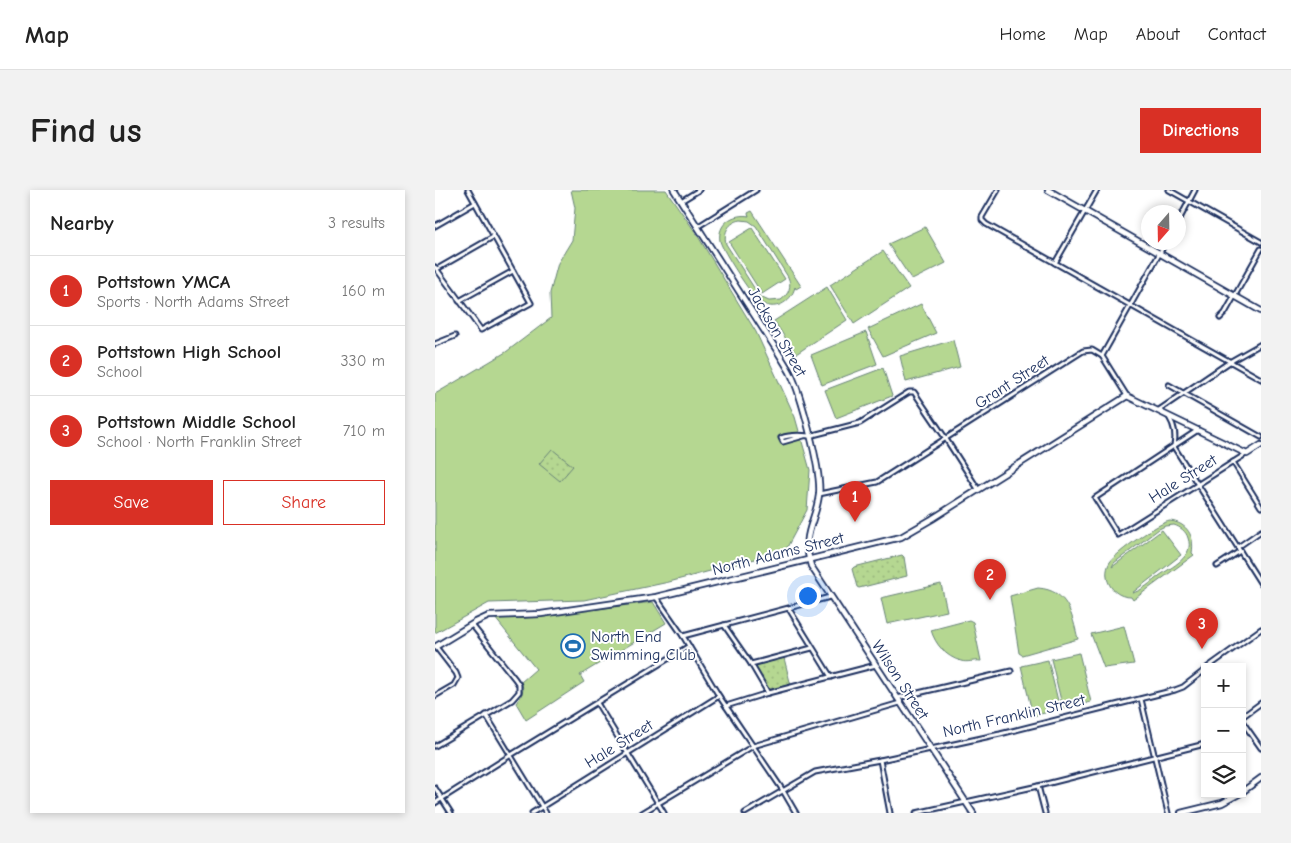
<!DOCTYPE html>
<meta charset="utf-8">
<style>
body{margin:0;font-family:"Comic Neue",sans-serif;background:#f2f2f2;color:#222}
.controls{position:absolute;right:15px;bottom:15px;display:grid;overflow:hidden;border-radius:0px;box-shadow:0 2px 8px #0003}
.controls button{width:45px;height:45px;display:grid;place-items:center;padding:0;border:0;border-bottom:1px solid #e0e0e0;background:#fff;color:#222;font:25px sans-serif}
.compass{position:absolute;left:706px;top:15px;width:45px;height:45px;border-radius:50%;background:#fff;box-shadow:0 2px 8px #0003;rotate:200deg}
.you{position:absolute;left:372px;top:405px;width:18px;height:18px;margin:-12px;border:4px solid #fff;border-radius:50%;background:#1a73e8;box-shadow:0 0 0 8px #1a73e833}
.badge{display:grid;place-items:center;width:32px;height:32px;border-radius:50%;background:#d93025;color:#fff;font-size:16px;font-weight:700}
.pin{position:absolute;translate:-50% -41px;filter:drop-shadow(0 1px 2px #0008)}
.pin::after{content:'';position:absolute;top:26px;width:18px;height:15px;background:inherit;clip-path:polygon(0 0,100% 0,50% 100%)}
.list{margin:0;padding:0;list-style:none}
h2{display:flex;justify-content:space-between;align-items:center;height:65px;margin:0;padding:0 20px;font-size:21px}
h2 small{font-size:16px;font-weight:400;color:#767676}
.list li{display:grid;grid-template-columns:32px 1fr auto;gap:15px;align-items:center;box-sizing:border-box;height:70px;padding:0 20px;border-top:1px solid #e0e0e0}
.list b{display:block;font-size:19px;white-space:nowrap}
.list p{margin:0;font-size:16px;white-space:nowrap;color:#767676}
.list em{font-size:16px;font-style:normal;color:#767676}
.actions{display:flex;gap:10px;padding:15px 20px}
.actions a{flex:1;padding:11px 0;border:1px solid #d93025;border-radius:0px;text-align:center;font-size:18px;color:#d93025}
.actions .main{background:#d93025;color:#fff}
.icon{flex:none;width:28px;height:28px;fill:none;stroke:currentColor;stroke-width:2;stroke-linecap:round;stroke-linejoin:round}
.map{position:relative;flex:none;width:826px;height:623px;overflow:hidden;border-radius:0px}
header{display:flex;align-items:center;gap:30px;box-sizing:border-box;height:70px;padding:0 25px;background:#fff;border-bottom:1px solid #e0e0e0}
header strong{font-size:24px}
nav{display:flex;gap:28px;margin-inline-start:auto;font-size:18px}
.intro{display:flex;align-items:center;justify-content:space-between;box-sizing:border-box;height:120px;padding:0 30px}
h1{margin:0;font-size:35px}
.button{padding:12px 22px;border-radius:0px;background:#d93025;color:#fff;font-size:18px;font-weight:700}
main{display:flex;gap:30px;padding:0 30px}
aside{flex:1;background:#fff;border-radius:0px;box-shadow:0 2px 8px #0003}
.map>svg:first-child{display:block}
.grass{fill:#b5d791;stroke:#688378;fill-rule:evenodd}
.park{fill:url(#park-dots);stroke:#688378}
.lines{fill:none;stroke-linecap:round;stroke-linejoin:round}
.street-casing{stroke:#1b2f5e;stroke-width:7}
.secondary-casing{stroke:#1b2f5e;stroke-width:8}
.street{stroke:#fff;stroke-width:3}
.secondary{stroke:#fff;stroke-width:4.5}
.labels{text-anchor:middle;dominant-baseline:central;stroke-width:4;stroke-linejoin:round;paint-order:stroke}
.street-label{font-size:16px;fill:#1b2f5e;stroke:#fff}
.poi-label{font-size:16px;fill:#1b2f5e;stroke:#fff;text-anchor:start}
</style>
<header>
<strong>Map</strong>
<nav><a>Home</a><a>Map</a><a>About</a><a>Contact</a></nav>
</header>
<div class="intro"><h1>Find us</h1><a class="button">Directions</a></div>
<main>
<aside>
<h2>Nearby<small>3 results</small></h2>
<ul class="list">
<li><span class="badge">1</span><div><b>Pottstown YMCA</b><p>Sports · North Adams Street</p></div><em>160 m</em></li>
<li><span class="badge">2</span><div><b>Pottstown High School</b><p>School</p></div><em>330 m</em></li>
<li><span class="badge">3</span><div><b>Pottstown Middle School</b><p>School · North Franklin Street</p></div><em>710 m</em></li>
</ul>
<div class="actions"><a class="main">Save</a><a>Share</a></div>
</aside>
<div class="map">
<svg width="826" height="623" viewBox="0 0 826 623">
<defs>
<pattern id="park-dots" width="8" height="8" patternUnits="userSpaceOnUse" patternTransform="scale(1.25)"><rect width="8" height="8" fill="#b5d791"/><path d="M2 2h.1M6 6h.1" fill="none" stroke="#9bb97f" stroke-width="1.8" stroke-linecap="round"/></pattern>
</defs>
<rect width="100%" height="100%" fill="#fff"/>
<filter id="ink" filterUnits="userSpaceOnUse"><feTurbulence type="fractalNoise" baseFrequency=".02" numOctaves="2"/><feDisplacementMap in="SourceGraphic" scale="10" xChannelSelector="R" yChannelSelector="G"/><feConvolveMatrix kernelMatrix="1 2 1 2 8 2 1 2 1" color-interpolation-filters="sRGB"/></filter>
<g filter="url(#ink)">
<g class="grass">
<polygon points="136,0 231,0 261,43 321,142 360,227 375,280 372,320 350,361 234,392 149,410 54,413 0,443 0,204 71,162 116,128 115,103 123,73 137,50 140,18"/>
<path d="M317,21L366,96L361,99L360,97C356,113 339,122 325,112C317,107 287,60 285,51C282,34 298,23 314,26L313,23ZM306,30L314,31L321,36L353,87C357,96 354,104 346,110L334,111L325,107L291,54C288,42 294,32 306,30Z"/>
<polygon points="490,37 511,73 477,90 453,54"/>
<polygon points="317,38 350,89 327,104 294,52"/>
<polygon points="448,61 474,98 419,134 395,95"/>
<polygon points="392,97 412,130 361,164 339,131"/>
<polygon points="486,114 501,143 448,166 433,139"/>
<polygon points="431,142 442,174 387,195 376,165"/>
<polygon points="518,150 525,177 471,192 465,166"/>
<polygon points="448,178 457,206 401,228 390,200"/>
<path d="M735,331C752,333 760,346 757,363L759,365L698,410L696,407C688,407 681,404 676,397C671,390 670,380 675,372C682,362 724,332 735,331ZM739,335C745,337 751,341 753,348C760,367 736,377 724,386C716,392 707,401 697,403L746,365L727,340L677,377L679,373L724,339L730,336Z"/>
<polygon points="506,394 512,421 452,434 446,408"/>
<path d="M603,398C633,400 637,425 643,449L587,465L584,463L575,406Z"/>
<path d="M218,412L231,433L145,485L149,492L91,530L81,513C87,506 90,500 86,492L101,479L60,428H90Z"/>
<path d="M534,430L538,432L546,471C539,470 532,473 526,471C511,467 500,454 496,440Z"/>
<polygon points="689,436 699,474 669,478 656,444"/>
<polygon points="644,463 656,512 628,519 616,469"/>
<polygon points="613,470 625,519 598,526 586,476"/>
</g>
<g class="park">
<polygon points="117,259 138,276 125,291 104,274"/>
<polygon points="467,365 469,367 472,386 424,398 422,397 417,379 419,377"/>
<polygon points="349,468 356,496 337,501 333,500 319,476"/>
</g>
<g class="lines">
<g class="street-casing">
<g id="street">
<polyline points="563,0 547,27 547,30 551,34 826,189"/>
<polyline points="734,0 826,52"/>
<polyline points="246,11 264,0"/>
<polyline points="744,30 760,0"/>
<polyline points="0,36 40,13"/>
<polyline points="262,37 321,0"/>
<polyline points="620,73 662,0"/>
<polyline points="0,77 46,140 96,113 33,0"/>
<polyline points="2,79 58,47"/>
<polyline points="24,111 78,81"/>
<polyline points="785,128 790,123 826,59"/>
<polyline points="0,154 20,146"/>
<polyline points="667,166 731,52"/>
<polyline points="734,195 826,247"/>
<polyline points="724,220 796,171 826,154"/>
<path d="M734,227C740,237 741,245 739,256"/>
<polyline points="763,240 660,308 683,345 811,264"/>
<path d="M369,246L348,252L346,248C354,245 365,245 374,246L425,233L474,202H479L511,249L543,299"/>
<polyline points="739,257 826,394"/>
<polyline points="798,272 826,317"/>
<polyline points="384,304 442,292 648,161 657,160 667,166 692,206"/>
<polyline points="803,357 826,341"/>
<polyline points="782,376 805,361"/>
<polyline points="221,407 248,446 284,506 347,599 361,623"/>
<polyline points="354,419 396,487"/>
<polyline points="289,435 316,474 333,503"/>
<polyline points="248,446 395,407"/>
<polyline points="316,474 377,458"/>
<polyline points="773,477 826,439"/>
<polyline points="0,506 19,495 23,488 21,483 1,457"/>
<polyline points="462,508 576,481"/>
<polyline points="706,509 733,623"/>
<polyline points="162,513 229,623"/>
<polyline points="291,516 333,503 441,475"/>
<polyline points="51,525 111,623"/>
<polyline points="807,527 826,513"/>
<polyline points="807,531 826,558"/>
<polyline points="0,556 77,510 84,502 84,495 80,489 37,435"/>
<polyline points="445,570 455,623"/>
<polyline points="603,596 610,623"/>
<polyline points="0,598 16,623"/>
<polyline points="0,613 76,565 254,456"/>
<polyline points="97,623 284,506"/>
<polyline points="207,623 318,556 465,513"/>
<polyline points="310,623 380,582 445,570 565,544 740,500 748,497 770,480"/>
<polyline points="481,623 603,596 770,554"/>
</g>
</g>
<g class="secondary-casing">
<g id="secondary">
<path d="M239,0L341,159C346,167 351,175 355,182C366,204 387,282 384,305C380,335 366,342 376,376L538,623"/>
<polyline points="613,0 826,121"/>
<polyline points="0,457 41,432 54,426 106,424 221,407 466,347 497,329 692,206 812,264 826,255"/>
<polyline points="807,602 826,588"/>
<polyline points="746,623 787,613 804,604"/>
</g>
</g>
<use href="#street" class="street"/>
<use href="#secondary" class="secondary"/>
</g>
</g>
<defs>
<g id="stadium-ring" transform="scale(1.25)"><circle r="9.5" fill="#fff" stroke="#1f6fb2" stroke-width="1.5"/><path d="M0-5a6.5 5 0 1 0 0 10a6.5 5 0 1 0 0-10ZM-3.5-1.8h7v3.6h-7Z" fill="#1f6fb2"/></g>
</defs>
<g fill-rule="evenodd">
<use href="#stadium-ring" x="138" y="456"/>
</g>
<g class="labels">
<g class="street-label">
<text transform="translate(342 142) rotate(60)">Jackson Street</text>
<text transform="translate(577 192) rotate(-33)">Grant Street</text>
<text transform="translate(748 289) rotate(-32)">Hale Street</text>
<text transform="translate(343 364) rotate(-14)">North Adams Street</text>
<text transform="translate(465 490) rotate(57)">Wilson Street</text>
<text transform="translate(579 526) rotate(-13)">North Franklin Street</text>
<text transform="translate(184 554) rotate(-32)">Hale Street</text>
</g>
<g class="poi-label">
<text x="156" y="447">North End<tspan x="156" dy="18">Swimming Club</tspan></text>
</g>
</g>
</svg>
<div class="controls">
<button>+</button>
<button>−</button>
<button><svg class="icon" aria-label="layers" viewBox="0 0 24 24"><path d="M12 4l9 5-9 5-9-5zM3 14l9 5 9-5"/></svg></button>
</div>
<svg class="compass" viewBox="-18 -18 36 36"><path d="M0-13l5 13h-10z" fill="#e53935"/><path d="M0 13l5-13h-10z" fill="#767676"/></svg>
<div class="you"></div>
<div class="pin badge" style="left:420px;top:332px">1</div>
<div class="pin badge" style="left:555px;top:410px">2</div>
<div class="pin badge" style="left:767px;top:459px">3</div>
</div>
</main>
